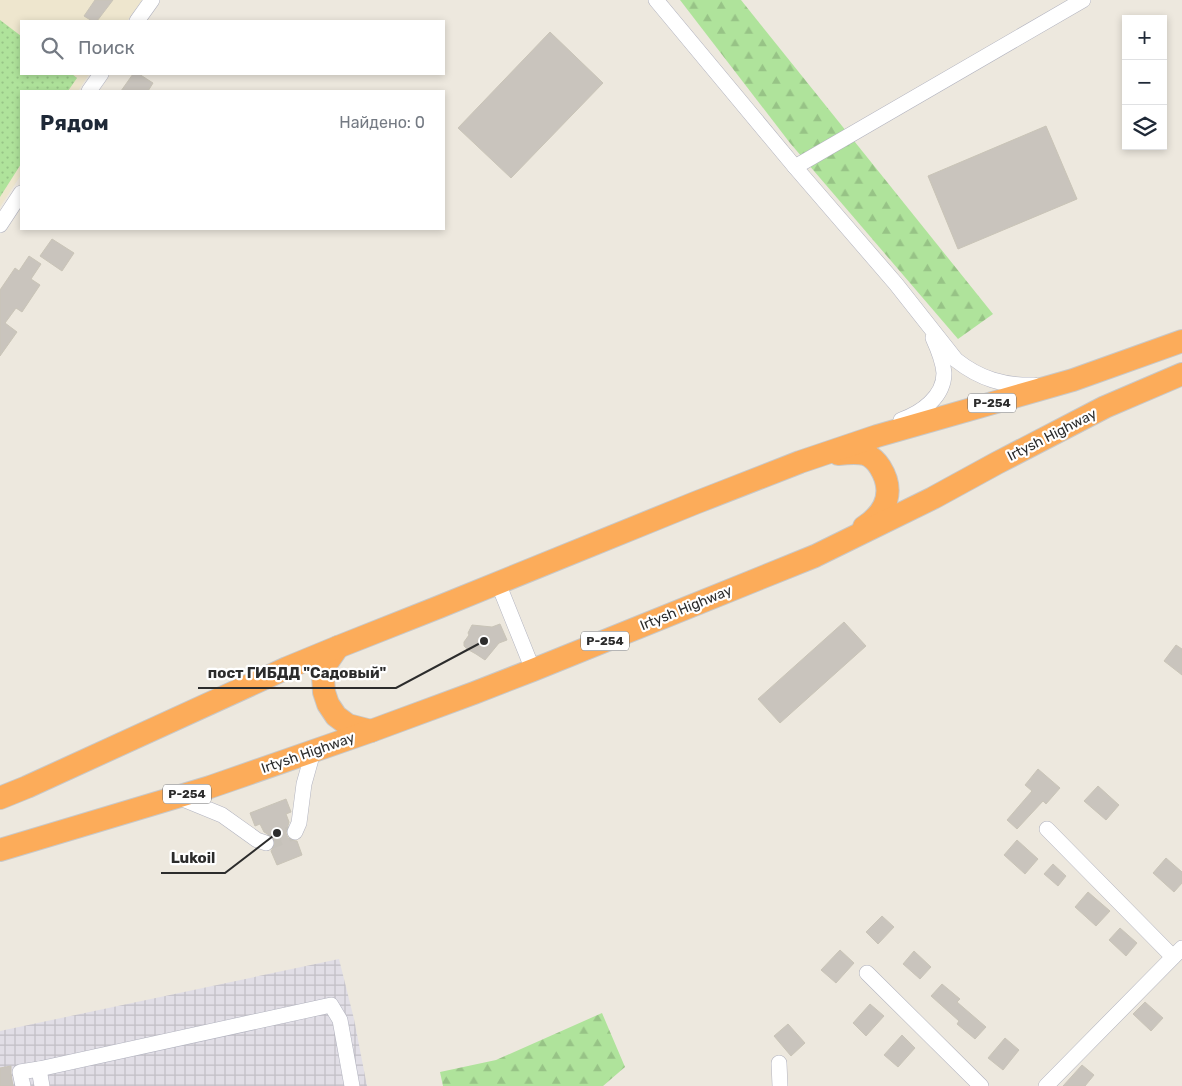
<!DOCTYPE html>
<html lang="ru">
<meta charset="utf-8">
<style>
body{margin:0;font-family:Rubik,sans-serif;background:#f2f2f3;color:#1f2937}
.controls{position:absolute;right:15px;top:15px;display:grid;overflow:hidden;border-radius:0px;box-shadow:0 2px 8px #0003}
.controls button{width:45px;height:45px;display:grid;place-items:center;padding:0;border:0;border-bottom:1px solid #e0e1e3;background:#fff;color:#1f2937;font:25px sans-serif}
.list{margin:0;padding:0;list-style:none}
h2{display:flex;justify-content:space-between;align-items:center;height:65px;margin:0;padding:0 20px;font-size:21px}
h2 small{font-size:16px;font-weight:400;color:#747a83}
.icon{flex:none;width:28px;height:28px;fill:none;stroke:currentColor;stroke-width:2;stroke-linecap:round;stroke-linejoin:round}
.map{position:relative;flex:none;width:1182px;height:1086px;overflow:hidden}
.search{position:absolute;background:#fff;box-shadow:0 2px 8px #0003;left:20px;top:20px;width:425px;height:55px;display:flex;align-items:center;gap:12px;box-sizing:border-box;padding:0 18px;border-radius:0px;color:#747a83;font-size:19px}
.panel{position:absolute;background:#fff;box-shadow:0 2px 8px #0003;left:20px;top:90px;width:425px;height:140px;border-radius:0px}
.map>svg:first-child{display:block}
.industrial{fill:url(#industrial-grid)}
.education{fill:#eee6ce}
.forest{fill:url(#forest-firs)}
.garden{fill:url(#garden-dots)}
.building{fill:#c9c4bd;stroke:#c9c4b7}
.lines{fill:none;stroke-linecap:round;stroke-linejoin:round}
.minor-tunnel{stroke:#c6c2ba;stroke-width:15;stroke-dasharray:15 8;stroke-linecap:butt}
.minor-casing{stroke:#b2b3bf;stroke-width:16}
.highway-casing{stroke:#c8c8c8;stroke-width:24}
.minor{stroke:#fff;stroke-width:15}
.highway{stroke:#fcac5a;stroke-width:22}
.labels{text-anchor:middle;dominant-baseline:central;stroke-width:4.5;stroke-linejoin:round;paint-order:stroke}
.shield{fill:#fff;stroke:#6b6b6b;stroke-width:1}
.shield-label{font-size:12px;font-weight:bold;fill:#2c2c2c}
.street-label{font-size:14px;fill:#2c2c2c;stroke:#fff}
.leader{fill:none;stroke:#2c2c2c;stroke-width:2}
.callout-dot{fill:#2c2c2c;stroke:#fff;stroke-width:2}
.callout-label{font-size:15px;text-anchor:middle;font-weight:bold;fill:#2c2c2c;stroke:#fff;stroke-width:4.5;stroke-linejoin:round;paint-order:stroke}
</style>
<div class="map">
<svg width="1182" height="1086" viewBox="0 0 1182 1086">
<defs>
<pattern id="industrial-grid" width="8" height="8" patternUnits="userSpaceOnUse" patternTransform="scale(1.25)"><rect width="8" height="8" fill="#e1dee6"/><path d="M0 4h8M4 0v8" fill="none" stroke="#c1bfc5"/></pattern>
<pattern id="forest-firs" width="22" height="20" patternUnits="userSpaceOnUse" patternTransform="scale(1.25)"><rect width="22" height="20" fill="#afe39b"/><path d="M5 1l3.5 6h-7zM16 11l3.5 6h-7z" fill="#97c386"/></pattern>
<pattern id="garden-dots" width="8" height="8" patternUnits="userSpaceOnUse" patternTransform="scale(1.25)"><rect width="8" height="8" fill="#afe39b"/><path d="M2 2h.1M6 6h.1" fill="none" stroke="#97c386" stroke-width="1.8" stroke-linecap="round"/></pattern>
</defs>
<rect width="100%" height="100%" fill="#ede8de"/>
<polygon class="industrial" points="339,959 354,1019 367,1086 0,1086 0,1031"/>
<polygon class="education" points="0,0 142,0 127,21 21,21 21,74 89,74 78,91 21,91 21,175 0,207"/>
<g class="forest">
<polygon points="680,0 741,0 993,314 958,339 790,143"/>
<polygon points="602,1013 625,1067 603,1086 443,1086 440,1072 496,1060"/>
</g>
<polygon class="garden" points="0,20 21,36 21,74 72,74 77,78 68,91 21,91 21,164 0,197"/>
<g class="building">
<polygon points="95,0 113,0 97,21 92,21 84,16"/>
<polygon points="550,32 603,83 511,178 458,128"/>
<polygon points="133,74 139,74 153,83 148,91 121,91"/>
<polygon points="1046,126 1077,199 958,249 928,176"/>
<polygon points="52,239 74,253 62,271 40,256"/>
<polygon points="29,256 41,264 31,279 40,285 22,312 16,308 5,323 17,332 0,356 0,290 15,268 19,271"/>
<polygon points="844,622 866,646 780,723 758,699"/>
<polygon points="500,624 507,640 499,643 485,660 476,654 467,649 464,646 464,642 469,635 468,633 472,625 492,627"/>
<polygon points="1176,645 1182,649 1182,675 1164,661"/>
<polygon points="1038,769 1060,788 1046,804 1043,801 1017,829 1007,820 1032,791 1025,785"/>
<polygon points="1098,786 1119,805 1106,820 1084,801"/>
<polygon points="286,799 291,812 286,814 289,822 286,833 288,838 291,840 297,841 302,855 277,865 271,851 275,845 275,842 273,837 264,832 260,824 255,826 250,813"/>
<polygon points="1017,840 1038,859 1025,874 1004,855"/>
<polygon points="1166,858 1182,872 1182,883 1174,892 1153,873"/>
<polygon points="1053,864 1066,876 1058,886 1044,874"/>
<polygon points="1088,892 1110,911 1096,926 1075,907"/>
<polygon points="882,916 894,927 878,944 866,932"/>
<polygon points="1120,928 1137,943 1126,956 1109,940"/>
<polygon points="840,950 854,963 836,983 821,970"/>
<polygon points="914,951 931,967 920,979 903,964"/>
<polygon points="942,984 960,999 957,1002 986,1027 975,1039 957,1024 959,1021 931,996"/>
<polygon points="1145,1002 1163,1018 1151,1031 1133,1014"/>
<polygon points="870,1004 884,1016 866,1036 853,1023"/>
<polygon points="788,1024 805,1043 791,1056 774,1036"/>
<polygon points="902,1035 915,1048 898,1067 884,1055"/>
<polygon points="1005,1038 1019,1050 1003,1070 988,1058"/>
<polygon points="1082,1065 1094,1075 1085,1086 1063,1086"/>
<polygon points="11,1066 11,1074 13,1086 0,1086 0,1068"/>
</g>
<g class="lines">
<polyline class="minor-tunnel" points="266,843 295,832"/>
<g class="minor-casing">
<g id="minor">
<path d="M656,0L795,167L896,284L956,360C980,379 1004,386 1034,385"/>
<polyline points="137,21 152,0"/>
<polyline points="89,91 101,74"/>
<polyline points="795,167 1083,0"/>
<polyline points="0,225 21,193"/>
<path d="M901,420C921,413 944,397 944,373C943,361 938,349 933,338"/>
<polyline points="498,583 533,670"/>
<polyline points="178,797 222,815 257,840 266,843"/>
<polyline points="1047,829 1173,957"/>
<polyline points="295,832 299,823 304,784 313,752"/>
<polyline points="867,973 981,1086"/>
<polyline points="779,1063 780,1086"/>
<polyline points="39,1069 331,1005 340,1020 352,1086"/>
<polyline points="23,1086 20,1072 39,1069 42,1086"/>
<polyline points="1046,1086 1182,948"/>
</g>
</g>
<g class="highway-casing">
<g id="highway">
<path d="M838,454C847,453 856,452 865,454C871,456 877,462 880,467C895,491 887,512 864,527"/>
<polyline points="338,647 327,663 323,677 324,692 328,704 336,716 348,725 371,731"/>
<polyline points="0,798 27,787 287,668 338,647 439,607 695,503 800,462 877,436 1073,380 1182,341"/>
<polyline points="0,850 210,787 371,731 474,693 533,670 815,556 933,498 997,463 1105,407 1182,374"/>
</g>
</g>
<use href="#minor" class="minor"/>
<use href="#highway" class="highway"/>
</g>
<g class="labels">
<g class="shield">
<rect x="968" y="393.5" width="48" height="19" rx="4"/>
<rect x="581" y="631.5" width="48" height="19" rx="4"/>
<rect x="163" y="784.5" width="48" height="19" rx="4"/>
</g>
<g class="shield-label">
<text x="992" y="403">Р-254</text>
<text x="605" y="641">Р-254</text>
<text x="187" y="794">Р-254</text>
</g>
<g class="street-label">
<text transform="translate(1052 435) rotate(-27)">Irtysh Highway</text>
<text transform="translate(686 608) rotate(-22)">Irtysh Highway</text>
<text transform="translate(308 753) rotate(-19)">Irtysh Highway</text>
</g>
</g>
<path class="leader" d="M484 641L396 688H198M277 833L225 873H161"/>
<g class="callout-dot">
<circle cx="484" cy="641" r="5"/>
<circle cx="277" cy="833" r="5"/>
</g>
<g class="callout-label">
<text x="297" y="678">пост ГИБДД "Садовый"</text>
<text x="193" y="863">Lukoil</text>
</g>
</svg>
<div class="controls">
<button>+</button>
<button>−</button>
<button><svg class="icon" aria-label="layers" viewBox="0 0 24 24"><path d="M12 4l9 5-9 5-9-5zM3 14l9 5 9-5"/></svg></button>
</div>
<div class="search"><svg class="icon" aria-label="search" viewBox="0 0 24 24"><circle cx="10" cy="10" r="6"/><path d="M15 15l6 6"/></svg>Поиск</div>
<section class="panel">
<h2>Рядом<small>Найдено: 0</small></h2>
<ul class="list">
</ul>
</section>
</div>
